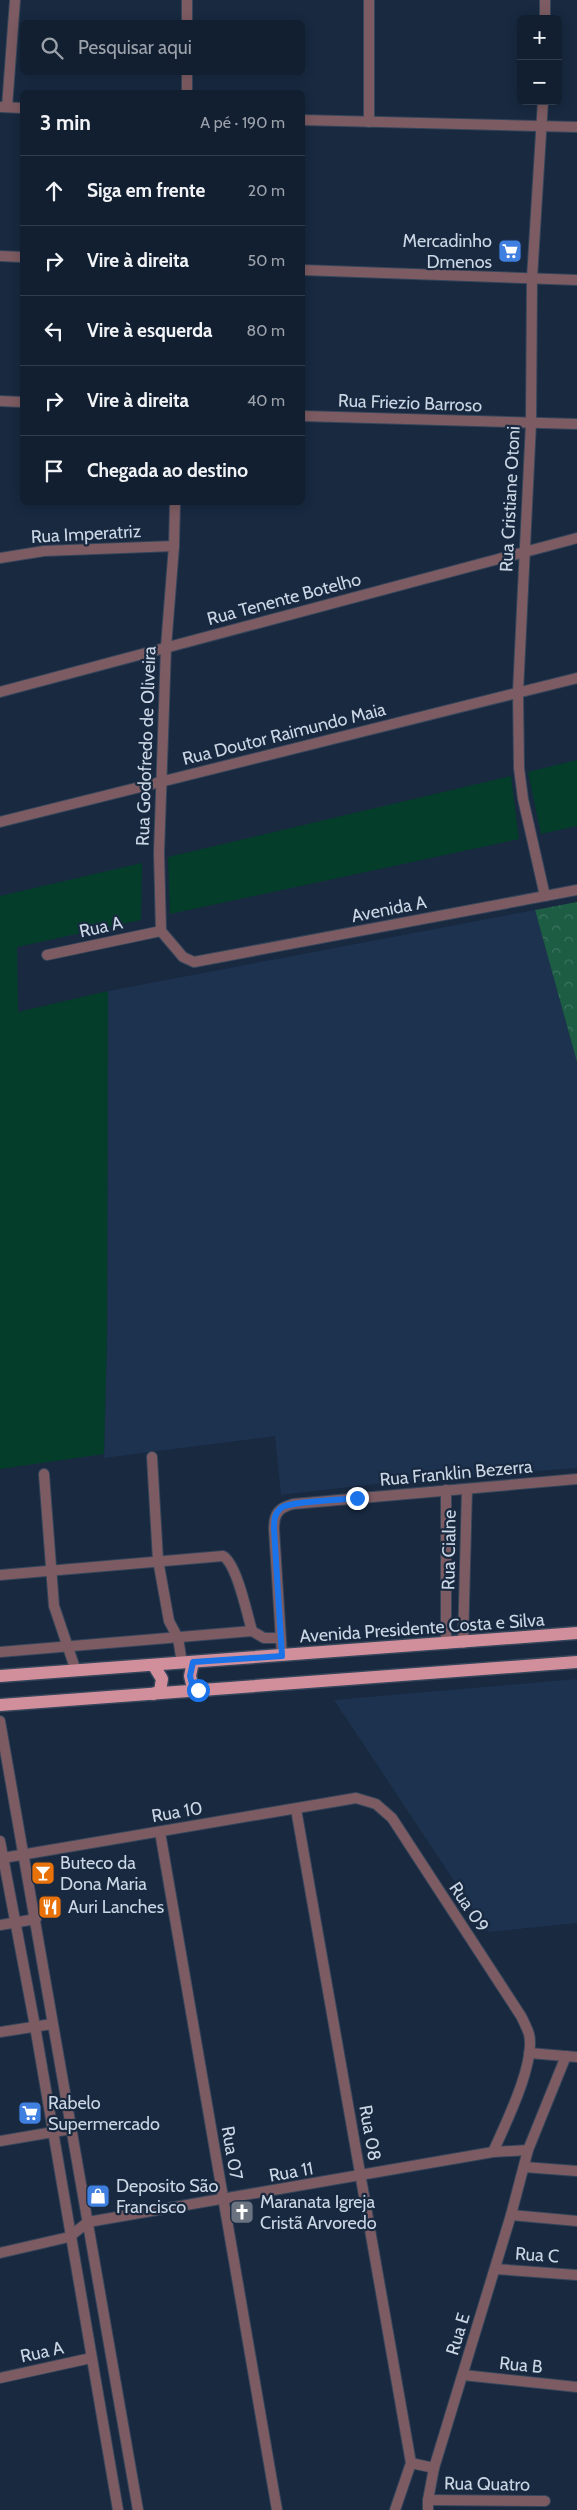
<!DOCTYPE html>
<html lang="pt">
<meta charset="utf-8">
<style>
body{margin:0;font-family:Cabin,sans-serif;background:#1b2738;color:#f1f3f6}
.controls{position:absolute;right:15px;top:15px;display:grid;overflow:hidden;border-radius:8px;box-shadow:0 2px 12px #0003}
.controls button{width:45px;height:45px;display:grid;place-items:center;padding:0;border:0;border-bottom:1px solid #313d4c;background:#121f30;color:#f1f3f6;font:25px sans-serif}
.stop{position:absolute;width:15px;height:15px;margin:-11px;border:4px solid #1a73e8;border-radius:50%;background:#fff}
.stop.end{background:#1a73e8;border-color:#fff;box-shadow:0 1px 5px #0008}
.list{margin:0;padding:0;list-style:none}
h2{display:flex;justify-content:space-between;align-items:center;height:65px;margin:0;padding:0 20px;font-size:21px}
h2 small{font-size:16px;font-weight:400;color:#9ca2ab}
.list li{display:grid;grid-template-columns:32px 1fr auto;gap:15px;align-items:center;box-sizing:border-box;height:70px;padding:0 20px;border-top:1px solid #313d4c}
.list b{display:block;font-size:19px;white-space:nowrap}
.list em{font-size:16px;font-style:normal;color:#9ca2ab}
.icon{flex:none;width:28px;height:28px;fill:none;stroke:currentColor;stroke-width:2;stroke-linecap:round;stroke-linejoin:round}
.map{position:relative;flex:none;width:577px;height:2510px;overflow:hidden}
.search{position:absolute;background:#121f30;box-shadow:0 2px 12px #0003;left:20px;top:20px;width:285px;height:55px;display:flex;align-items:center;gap:12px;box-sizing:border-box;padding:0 18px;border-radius:8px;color:#9ca2ab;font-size:19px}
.panel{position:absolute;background:#121f30;box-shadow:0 2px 12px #0003;left:20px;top:90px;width:285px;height:415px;border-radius:8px}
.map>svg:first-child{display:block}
.built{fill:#1d324f}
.green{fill:#043e2a}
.forest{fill:url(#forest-crowns)}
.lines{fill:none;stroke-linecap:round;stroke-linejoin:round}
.minor-casing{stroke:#35455a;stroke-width:12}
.tertiary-casing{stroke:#35455a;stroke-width:12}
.primary-casing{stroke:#35455a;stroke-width:15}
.minor{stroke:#7c5c62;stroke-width:10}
.tertiary{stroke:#7c5c62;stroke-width:10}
.primary{stroke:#d18f9c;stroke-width:12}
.route{stroke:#1a73e8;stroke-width:6}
.labels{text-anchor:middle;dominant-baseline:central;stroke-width:4.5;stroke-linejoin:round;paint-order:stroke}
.poi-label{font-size:18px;fill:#cbd6e5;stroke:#182940;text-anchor:start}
.street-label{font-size:18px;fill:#cbd6e5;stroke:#182940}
</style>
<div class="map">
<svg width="577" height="2510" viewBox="0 0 577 2510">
<defs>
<pattern id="forest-crowns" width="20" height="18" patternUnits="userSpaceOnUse" patternTransform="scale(1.25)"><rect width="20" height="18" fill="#1d5d44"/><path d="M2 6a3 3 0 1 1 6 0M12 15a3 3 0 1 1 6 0" fill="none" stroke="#3c745f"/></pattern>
</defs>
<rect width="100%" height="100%" fill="#182940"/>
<g class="built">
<polygon points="535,910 577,1062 577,1468 366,1485 281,1495 275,1436 104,1458 107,1336 108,991"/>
<polygon points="577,1679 577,1923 488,1932 334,1700"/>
</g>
<g class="green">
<polygon points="577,760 577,826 541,834 528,772"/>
<polygon points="511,776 519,839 170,914 168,857"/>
<polygon points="142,863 141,920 17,947 18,1012 108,991 107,1336 104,1454 0,1469 0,896"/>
</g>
<polygon class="forest" points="577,902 577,1062 535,910"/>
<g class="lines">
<g class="minor-casing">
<g id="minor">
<polyline points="187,0 187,22"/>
<polyline points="545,19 545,0"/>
<polyline points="187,72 187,92"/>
<polyline points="543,101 532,278 531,423 518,692 519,768 523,799 545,896"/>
<polyline points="1,107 22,108"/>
<polyline points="7,107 15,0"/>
<polyline points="302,120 577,127"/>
<polyline points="369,122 369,0"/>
<polyline points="0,256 22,257"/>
<polyline points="302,270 577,280"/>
<polyline points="0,401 22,402"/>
<polyline points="302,416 577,424"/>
<polyline points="175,502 174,546 166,647 159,853 161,931 183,957 194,962 577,890"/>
<polyline points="0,558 44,551 174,546"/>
<polyline points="0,692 577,538"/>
<polyline points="0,822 577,678"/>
<polyline points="47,955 161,931"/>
<polyline points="152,1457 158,1560 169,1621 178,1638 182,1663"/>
<polyline points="44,1474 54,1606 76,1671"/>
<path d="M0,1575L223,1556C237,1564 247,1614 252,1631"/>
<polyline points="463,1643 467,1489"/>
<polyline points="446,1644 446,1490"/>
<polyline points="0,1652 252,1631 264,1638 280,1638"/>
<path d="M282,1656L274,1529C274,1514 278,1508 293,1504L577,1479"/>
<polyline points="296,1809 411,2463 395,2510"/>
<polyline points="160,1832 277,2510"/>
<path d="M3,1858L356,1798L376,1804L392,1818L521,2016C524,2022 527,2028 529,2034C536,2063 505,2125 493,2152"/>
<polyline points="0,1925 36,1919"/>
<polyline points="0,2032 52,2024"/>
<polyline points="529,2053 577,2057"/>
<polyline points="0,2141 71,2129"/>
<polyline points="524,2167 577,2171"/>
<polyline points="511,2215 577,2221"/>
<polyline points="0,2253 69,2237 88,2222 493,2152 528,2150"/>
<polyline points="495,2269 577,2275"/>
<polyline points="463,2375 577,2387"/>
<polyline points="0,2378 91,2358"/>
<polyline points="411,2463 434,2468"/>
<polyline points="428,2500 545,2501"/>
<polyline points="428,2510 428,2500 434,2468 511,2215 528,2150 566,2056"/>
</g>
</g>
<g class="tertiary-casing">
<g id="tertiary">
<polyline points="0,1721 138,2510"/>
<polyline points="0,1841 35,2026 118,2510"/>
</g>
</g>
<g class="primary-casing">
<g id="primary">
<polyline points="193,1662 190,1676 193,1688 198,1690"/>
<polyline points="0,1676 577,1633"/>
<polyline points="153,1694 160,1691 162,1679 154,1666"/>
<polyline points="0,1705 577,1662"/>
</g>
</g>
<use href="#minor" class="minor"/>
<use href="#tertiary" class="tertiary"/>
<use href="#primary" class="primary"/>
</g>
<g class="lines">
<path class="route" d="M198,1690L193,1688L190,1676L193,1662L282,1656L274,1529C274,1520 274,1514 281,1508C289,1501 343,1500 357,1498"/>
</g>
<defs>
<g id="supermarket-square" transform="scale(1.25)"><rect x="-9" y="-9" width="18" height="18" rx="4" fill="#3f7fe0" stroke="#182940"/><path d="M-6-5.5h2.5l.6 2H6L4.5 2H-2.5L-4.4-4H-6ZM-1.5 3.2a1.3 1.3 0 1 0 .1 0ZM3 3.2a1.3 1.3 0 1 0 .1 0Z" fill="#fff"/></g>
<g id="bar-square" transform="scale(1.25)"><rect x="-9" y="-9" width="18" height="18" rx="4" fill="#e8710a" stroke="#182940"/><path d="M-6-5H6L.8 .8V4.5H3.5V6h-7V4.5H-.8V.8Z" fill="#fff"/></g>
<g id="restaurant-square" transform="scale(1.25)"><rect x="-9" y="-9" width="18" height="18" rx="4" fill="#e8710a" stroke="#182940"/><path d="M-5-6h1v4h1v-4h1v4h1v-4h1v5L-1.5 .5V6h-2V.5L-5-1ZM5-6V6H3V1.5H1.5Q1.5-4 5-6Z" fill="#fff"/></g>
<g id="shop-square" transform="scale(1.25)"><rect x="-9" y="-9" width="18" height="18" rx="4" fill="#3f7fe0" stroke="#182940"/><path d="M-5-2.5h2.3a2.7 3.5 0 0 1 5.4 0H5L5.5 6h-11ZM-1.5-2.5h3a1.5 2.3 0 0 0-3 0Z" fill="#fff"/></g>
<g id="church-square" transform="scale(1.25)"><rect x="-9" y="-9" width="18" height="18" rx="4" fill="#6b7280" stroke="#182940"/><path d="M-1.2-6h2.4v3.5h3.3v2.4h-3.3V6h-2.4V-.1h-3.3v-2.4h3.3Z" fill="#fff"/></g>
</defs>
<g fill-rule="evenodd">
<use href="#supermarket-square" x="510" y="251"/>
<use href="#bar-square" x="43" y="1873"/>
<use href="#restaurant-square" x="50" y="1907"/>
<use href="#supermarket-square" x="30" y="2113"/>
<use href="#shop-square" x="98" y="2196"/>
<use href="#church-square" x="242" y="2212"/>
</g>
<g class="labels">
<g class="poi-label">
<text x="492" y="241" text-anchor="end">Mercadinho<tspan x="492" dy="21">Dmenos</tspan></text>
<text x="60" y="1863">Buteco da<tspan x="60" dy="21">Dona Maria</tspan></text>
<text x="68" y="1907">Auri Lanches</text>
<text x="48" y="2103">Rabelo<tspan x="48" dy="21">Supermercado</tspan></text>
<text x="116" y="2186">Deposito São<tspan x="116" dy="21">Francisco</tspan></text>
<text x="260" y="2202">Maranata Igreja<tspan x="260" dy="21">Cristã Arvoredo</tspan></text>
</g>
<g class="street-label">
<text transform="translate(410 403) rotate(2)">Rua Friezio Barroso</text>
<text transform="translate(510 499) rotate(-87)">Rua Cristiane Otoni</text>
<text transform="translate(86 534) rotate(-3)">Rua Imperatriz</text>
<text transform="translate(284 599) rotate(-15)">Rua Tenente Botelho</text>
<text transform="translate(284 734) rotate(-14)">Rua Doutor Raimundo Maia</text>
<text transform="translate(146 746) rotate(-88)">Rua Godofredo de Oliveira</text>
<text transform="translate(389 909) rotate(-11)">Avenida A</text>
<text transform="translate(101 927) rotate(-12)">Rua A</text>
<text transform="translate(456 1473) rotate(-5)">Rua Franklin Bezerra</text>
<text transform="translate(449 1550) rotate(-89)">Rua Cialne</text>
<text transform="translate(422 1628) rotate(-4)">Avenida Presidente Costa e Silva</text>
<text transform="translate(177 1812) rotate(-10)">Rua 10</text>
<text transform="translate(469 1907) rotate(56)">Rua 09</text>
<text transform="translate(370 2133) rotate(80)">Rua 08</text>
<text transform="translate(232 2153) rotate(80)">Rua 07</text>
<text transform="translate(291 2172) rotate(-10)">Rua 11</text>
<text transform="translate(537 2255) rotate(4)">Rua C</text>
<text transform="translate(458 2334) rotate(-73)">Rua E</text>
<text transform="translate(42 2352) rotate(-12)">Rua A</text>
<text transform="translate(521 2365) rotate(6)">Rua B</text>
<text transform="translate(487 2484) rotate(1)">Rua Quatro</text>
</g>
</g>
</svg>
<div class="controls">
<button>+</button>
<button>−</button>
</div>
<div class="stop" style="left:198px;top:1690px"></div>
<div class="stop end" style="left:357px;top:1498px"></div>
<div class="search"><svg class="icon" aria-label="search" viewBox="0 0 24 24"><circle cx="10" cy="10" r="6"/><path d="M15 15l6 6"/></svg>Pesquisar aqui</div>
<section class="panel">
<h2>3 min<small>A pé · 190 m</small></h2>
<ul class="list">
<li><svg class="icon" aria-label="ahead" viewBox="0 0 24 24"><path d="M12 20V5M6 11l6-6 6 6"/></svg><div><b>Siga em frente</b></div><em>20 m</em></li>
<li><svg class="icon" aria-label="right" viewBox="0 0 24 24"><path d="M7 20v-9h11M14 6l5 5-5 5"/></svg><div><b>Vire à direita</b></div><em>50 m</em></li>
<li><svg class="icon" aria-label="left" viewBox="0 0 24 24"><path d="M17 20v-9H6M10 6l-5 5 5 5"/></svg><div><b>Vire à esquerda</b></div><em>80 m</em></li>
<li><svg class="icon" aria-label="right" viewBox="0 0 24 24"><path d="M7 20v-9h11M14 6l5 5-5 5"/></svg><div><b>Vire à direita</b></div><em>40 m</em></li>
<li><svg class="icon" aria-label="arrive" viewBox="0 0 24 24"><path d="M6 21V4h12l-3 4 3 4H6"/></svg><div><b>Chegada ao destino</b></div></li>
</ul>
</section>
</div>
